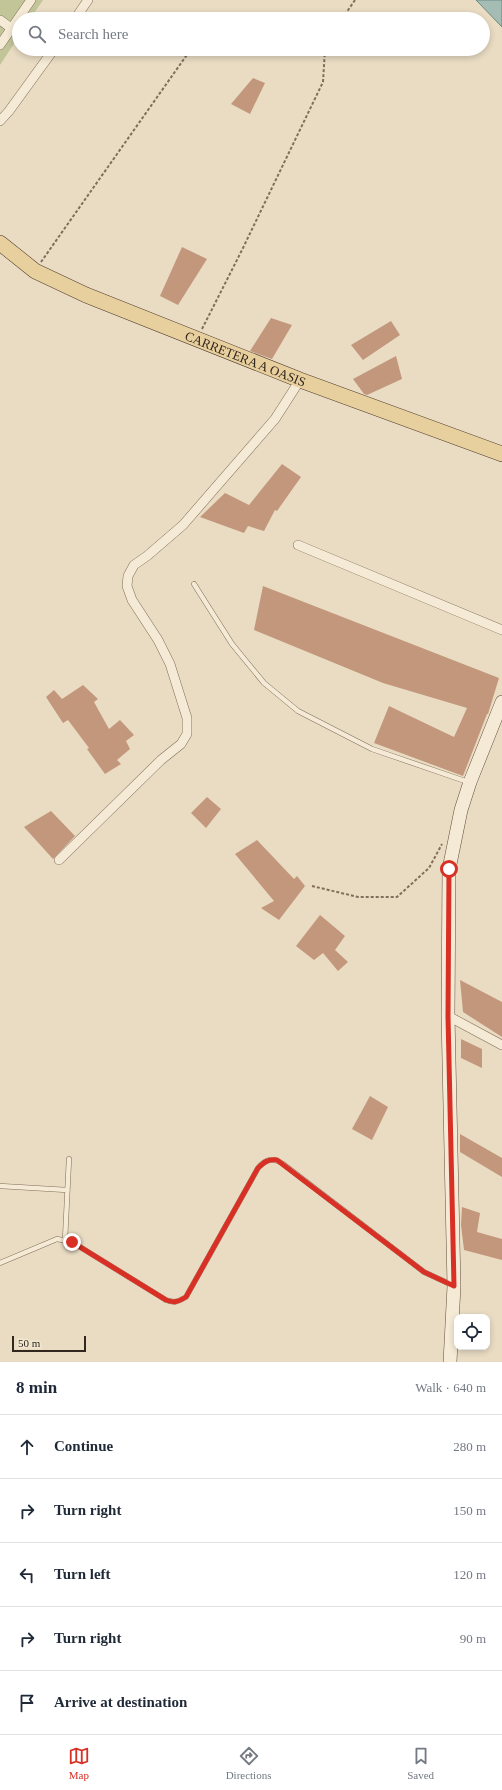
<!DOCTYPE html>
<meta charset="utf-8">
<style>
body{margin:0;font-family:"Times New Roman",serif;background:#f6f6f7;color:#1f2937}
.controls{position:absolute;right:12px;bottom:12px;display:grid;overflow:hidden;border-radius:8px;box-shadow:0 2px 6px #0003}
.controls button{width:36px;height:36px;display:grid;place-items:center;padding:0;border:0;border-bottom:1px solid #e0e1e3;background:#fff;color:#1f2937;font:20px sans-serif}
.scale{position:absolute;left:12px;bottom:10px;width:74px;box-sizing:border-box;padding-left:4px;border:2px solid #32271e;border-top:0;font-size:11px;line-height:14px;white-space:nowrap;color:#32271e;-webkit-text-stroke:3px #f1e7d1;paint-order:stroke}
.stop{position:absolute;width:12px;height:12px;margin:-9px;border:3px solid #d93025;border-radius:50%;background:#fff}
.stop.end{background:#d93025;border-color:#fff;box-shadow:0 1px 4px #0008}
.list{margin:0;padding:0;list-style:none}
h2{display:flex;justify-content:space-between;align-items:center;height:52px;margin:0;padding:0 16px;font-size:17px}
h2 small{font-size:13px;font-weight:400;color:#747a83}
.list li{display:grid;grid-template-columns:26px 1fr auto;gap:12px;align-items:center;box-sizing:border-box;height:64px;padding:0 16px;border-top:1px solid #e0e1e3}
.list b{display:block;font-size:15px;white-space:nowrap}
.list em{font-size:13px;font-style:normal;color:#747a83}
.icon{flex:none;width:22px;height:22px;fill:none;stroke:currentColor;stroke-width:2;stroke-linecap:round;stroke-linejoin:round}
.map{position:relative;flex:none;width:502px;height:1362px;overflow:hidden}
.search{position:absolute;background:#fff;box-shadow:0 2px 6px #0003;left:12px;right:12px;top:12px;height:44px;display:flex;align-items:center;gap:10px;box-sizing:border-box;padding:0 14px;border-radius:22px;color:#747a83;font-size:15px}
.sheet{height:372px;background:#fff}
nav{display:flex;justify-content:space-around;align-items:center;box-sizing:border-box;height:56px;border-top:1px solid #e0e1e3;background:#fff;font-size:11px;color:#747a83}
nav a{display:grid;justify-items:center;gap:2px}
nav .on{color:#d93025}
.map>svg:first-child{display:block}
.green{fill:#c1c598}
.water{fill:#a4bcb4;stroke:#6c8981}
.building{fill:#c3977c}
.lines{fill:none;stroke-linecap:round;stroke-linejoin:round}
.lane-casing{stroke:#816e5b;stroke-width:5.5}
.street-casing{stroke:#816e5b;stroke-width:10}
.secondary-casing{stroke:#62503f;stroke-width:14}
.primary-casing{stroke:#4f3d2f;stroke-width:16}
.path{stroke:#816e5b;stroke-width:2;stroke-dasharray:3 2;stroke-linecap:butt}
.lane{stroke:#f5ead5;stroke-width:4.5}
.street{stroke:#f5ead5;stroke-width:9}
.secondary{stroke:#f5ead5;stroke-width:13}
.primary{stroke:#e8cf9e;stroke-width:15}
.route{stroke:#d93025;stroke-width:5}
.labels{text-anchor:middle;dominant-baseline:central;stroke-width:3;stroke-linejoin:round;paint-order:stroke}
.street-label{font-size:13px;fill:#32271e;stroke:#f1e7d1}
</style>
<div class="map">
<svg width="502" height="1362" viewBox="0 0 502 1362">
<rect width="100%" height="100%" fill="#e9dcc3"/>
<polygon class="green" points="0,0 43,0 30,19 19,19 19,36 0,65"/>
<polygon class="water" points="476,0 502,0 502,27"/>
<g class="building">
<polygon points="253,78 265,83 250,114 231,104"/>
<polygon points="182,247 207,259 178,305 160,296"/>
<polygon points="271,318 292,325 272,359 250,351"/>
<polygon points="391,321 400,335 363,360 351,345"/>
<polygon points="396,356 402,379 367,395 364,394 353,379"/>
<polygon points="282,464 301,477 277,511 275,510 264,531 248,526 244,533 200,517 225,493 249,505"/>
<polygon points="263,586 499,678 488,714 487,714 463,776 374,743 389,706 454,737 467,708 383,683 254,630"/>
<polygon points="83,685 98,699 94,702 109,729 120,720 134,735 126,741 130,749 117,760 121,764 105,774 87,749 89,748 68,720 63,723 46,697 54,690 62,699"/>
<polygon points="207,797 221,809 206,828 191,813"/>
<polygon points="51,811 75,836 53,859 24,827"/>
<polygon points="257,840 294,879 297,876 305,886 279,920 261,908 274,901 235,854"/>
<polygon points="320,915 345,936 335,950 348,962 338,971 323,953 314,960 296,946"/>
<polygon points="460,980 502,1002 502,1037 463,1012"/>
<polygon points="461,1039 482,1049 482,1068 461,1058"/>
<polygon points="370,1096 388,1107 372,1140 352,1129"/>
<polygon points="460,1134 502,1158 502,1177 460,1152"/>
<polygon points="462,1207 480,1213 477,1232 502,1239 502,1260 464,1250 461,1225"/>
</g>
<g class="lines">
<g class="lane-casing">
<g id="lane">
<polyline points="194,584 232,644 264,683 298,711 372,749 468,782"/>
<polyline points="0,1186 67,1190"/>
<polyline points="65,1240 69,1159"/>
<path d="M0,1263L57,1239L72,1242L166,1300C174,1303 178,1302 186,1297L258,1168C266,1159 273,1157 283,1164L424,1272L452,1285"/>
</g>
</g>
<g class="street-casing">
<g id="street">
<polyline points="75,19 88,0"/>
<polyline points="0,20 11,28"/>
<polyline points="0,45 31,0"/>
<polyline points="0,121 9,111 54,49"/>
<polyline points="298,545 502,630"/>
<polyline points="59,860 161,760 181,744 187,734 187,718 170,664 158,640 132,600 127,586 128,576 134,565 147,556 183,525 275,419 300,380"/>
<polyline points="448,1016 502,1045"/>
</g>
</g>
<g class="secondary-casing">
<polyline id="secondary" points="450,1362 454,1286 448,1016 449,869 461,810 470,782 502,702"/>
</g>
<g class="primary-casing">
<g id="primary">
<path id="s1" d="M0,243L35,271L86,295L300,380L502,454"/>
</g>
</g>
<g class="path">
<polyline points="342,19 355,0"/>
<polyline points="41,262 191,49"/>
<polyline points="202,329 242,250 323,82 325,49"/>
<polyline points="312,886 358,897 397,897 429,868 442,844"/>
</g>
<use href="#lane" class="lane"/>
<use href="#street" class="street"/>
<use href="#secondary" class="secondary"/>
<use href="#primary" class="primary"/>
</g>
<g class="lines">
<path class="route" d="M72,1242L166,1300C174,1303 178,1302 186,1297L258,1168C264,1162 268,1159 277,1160L424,1272L454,1286L448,1016L449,869"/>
</g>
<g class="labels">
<g class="street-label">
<text stroke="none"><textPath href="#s1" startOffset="273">CARRETERA A OASIS</textPath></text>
</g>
</g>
</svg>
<div class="controls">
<button><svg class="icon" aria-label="locate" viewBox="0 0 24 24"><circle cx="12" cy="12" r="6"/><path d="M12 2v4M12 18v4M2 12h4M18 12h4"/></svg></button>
</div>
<div class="scale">50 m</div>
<div class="stop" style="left:449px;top:869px"></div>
<div class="stop end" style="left:72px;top:1242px"></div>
<div class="search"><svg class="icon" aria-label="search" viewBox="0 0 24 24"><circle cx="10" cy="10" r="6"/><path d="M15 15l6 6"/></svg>Search here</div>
</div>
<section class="sheet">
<h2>8 min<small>Walk · 640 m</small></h2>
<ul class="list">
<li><svg class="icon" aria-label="ahead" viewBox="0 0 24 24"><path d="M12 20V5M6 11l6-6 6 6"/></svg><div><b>Continue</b></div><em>280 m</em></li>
<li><svg class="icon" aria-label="right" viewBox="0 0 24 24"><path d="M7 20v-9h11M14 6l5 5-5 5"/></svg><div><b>Turn right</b></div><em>150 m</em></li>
<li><svg class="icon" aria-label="left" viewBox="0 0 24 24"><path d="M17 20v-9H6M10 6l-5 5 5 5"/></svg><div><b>Turn left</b></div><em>120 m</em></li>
<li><svg class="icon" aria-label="right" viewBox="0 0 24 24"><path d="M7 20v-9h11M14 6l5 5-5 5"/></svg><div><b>Turn right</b></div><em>90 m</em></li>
<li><svg class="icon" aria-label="arrive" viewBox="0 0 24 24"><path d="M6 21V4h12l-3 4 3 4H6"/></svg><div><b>Arrive at destination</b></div></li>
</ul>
</section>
<nav>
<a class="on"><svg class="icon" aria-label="map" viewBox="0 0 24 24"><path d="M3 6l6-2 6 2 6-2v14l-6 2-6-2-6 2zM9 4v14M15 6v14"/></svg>Map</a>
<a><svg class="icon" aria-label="directions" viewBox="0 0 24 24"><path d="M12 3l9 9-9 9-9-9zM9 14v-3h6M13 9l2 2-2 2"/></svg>Directions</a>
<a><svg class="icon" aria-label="saved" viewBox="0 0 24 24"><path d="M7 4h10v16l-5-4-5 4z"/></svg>Saved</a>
</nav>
